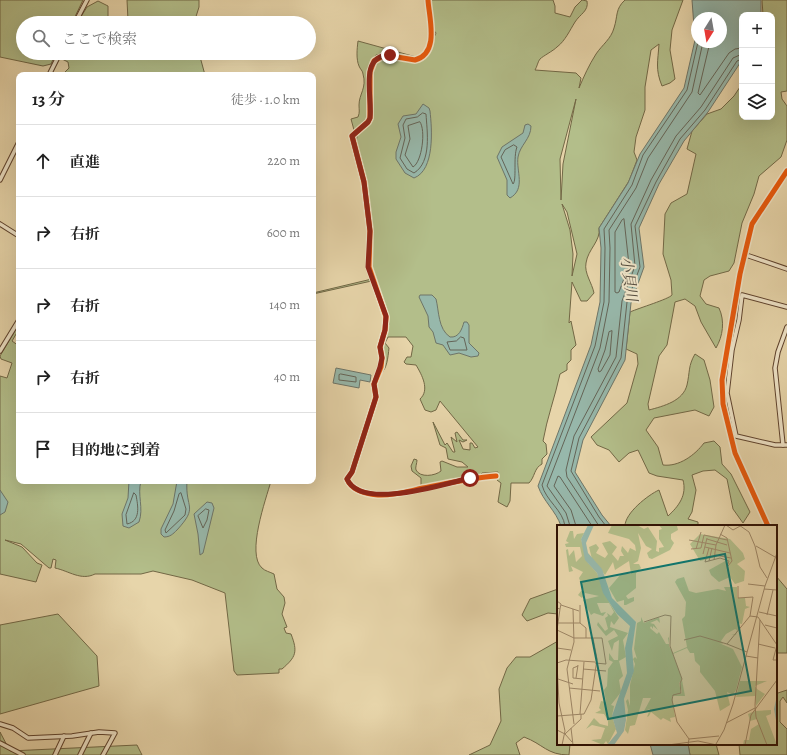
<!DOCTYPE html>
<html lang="ja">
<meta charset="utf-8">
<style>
body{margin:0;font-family:Alegreya,"Noto Serif JP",serif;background:#f6f6f6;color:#222}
.controls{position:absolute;right:12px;top:12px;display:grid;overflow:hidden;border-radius:8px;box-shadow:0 4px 16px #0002}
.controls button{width:36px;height:36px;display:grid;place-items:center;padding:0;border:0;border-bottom:1px solid #e0e0e0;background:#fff;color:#222;font:20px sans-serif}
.compass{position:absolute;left:691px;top:12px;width:36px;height:36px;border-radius:50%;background:#fff;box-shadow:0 4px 16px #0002;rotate:191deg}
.stop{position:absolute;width:12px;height:12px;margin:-9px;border:3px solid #8f2418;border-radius:50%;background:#fff}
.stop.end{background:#8f2418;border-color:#fff;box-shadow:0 1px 4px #0008}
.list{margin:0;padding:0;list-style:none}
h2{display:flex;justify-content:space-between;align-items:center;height:52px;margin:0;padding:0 16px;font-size:17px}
h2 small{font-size:13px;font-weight:400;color:#767676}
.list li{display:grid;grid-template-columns:26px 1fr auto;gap:12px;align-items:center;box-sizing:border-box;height:72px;padding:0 16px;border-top:1px solid #e0e0e0}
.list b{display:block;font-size:15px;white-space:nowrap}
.list em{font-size:13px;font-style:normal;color:#767676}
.icon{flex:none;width:22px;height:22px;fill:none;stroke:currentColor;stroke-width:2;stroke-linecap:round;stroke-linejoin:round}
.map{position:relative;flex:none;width:787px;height:755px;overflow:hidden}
.search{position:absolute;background:#fff;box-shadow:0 4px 16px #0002;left:16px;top:16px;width:300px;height:44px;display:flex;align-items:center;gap:10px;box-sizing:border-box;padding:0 14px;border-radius:22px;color:#767676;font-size:15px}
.panel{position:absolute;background:#fff;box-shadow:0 4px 16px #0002;left:16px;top:72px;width:300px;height:412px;border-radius:8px}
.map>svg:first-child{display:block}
.green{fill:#b3be8a;stroke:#726846;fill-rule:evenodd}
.water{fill:#97b8ab;stroke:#6e7568;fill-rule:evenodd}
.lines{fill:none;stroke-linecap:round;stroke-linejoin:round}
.shore{stroke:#646457;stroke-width:1}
.minor-casing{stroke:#5e422d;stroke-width:5.5}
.minor{stroke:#efe4c8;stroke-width:3.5}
.cycleway-casing{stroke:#efe4c8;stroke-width:8}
.cycleway{stroke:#e8590c;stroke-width:5}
.route{stroke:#8f2418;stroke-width:5}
.labels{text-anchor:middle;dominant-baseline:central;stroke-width:4;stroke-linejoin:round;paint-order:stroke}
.water-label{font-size:15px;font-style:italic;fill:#544b3e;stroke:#efe4c8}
.inset-river{fill:none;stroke:#97b8ab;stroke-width:2}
.inset-road{fill:none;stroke:#9e8767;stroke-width:1}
.view{fill:#0f766e;fill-opacity:0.15;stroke:#0f766e;stroke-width:2}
.inset-edge{fill:none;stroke:#301103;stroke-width:2}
</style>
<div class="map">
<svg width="787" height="755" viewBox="0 0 787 755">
<rect width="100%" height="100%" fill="#e7d5aa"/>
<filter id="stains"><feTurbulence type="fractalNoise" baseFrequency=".005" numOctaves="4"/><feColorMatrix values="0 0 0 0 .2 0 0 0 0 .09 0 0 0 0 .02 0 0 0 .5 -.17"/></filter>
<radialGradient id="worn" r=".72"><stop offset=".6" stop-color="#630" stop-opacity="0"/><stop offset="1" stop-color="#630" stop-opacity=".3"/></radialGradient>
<g class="green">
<polygon points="0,0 83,0 72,23 23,23 23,53 56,53 51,64 43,66 0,57"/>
<polygon points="127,0 199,0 199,7 194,23 77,23 87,7 98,1 108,6 108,17 124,23 128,20"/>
<path d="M430,0H553L555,6V13L570,17L575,7L582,0L587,1C589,11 580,14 575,22C570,30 565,41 557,47C553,51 543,56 540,59C538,61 537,67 535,70L576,73L581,78L579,88C584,76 589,65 596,54C602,45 611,39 614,28C618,16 615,9 625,0H683L672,30L670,50L675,79L670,83L662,86C655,69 658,61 659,44L651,50L645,87V110L636,137L634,152L637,160L629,181L599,228C601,241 588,249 586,263C584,273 592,283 594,293L587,301H581L572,282L569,323L571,321L576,345L571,350V360L567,364V370L560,374C555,397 547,418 543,441L546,444L547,454L542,459V464C534,468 535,477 529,483H511L510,501L507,507L498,502L501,483L497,480L498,472L482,473L480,475L414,488L421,485V478L412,471L411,466L414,459L417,460C417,463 415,468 416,470C420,478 435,476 441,471L440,462L442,461L457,467H468L462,462L448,459L446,448L440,445L433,422L445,445L447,443L453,452H455L451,437L457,442L455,433L457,432L463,440H467L463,442L459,440L463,449L470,450V443H472L475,448L478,447L440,401L436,410L431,412L425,410L420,399C430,390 422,375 416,365L406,364L404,362L407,357H411L413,346L406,337H388L385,343L389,348C388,357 387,370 380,374L384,363L383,343L389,324L387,311L376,280L313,294V293L376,278L371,265L373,232L367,182L356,141L358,133L371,122L373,118C375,103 363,56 388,57C396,57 406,61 415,62L426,56L436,33L432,28ZM576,99L563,164L561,200L560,159ZM562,204L567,212L577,254L572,276L573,254L570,230Z"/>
<path d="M762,0H787V91L781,92L782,99L787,106V140L781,157L759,176L754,194L742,223L734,263L729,271L710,276L704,280L700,296L706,304L719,308C725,321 723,336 716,348L701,322L695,306L685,299L675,302L667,345L659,356L648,404L649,410C664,406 683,401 687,385C690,372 688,366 695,354L704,360L710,380L714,407L709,416L695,410L654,418L646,430L658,447L663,465C679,467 695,455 704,443L714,441L720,447L722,464L731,474L750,512L743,523L733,509L727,479L715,470L703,471L692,475L696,490L692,512L688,519L698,522V526H625C625,513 648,495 659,490L668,516C679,506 687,495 683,480L657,476L649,473L638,450L629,453L619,462L609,450L597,445L591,437L627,403L638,364L637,354L626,349L630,312C639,308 669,299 672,295L671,280L663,254L665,214L671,203L687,194L696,154L687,149L692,131L707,114L721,109L734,96L742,84V117H772V15H763Z"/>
<path d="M358,41L416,57C407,61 391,50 376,55L368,68L367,118L354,130L351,119L358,117C360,112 359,110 359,105C359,94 367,88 363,74C363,71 360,69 359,66C356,59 357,49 358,41Z"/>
<polygon points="64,53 199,53 205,75 62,75 69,68 68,62 62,59"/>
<path d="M19,324V329L12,341L19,346V481H271C266,499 246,554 262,568C265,571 270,572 274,574L277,589L284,597L285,603L282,614L287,627L284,628L286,633L291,634C298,652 296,657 282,669H279V673L237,675L234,671L225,593L192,580L153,571L141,574H95C81,581 69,571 55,568L56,560L53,559L51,568H49L21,544L5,540L22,547L37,563L42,565L36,582L0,574V376L7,378L12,363L1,359L0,356Z"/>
<polygon points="776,576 787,589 787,653 776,653"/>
<polygon points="558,589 558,614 548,613 527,621 522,615 530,599"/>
<polygon points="58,614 97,656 99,686 0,714 0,625"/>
<path d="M558,641V744H570L569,755C547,755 543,744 524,737L516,743L520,755H469L490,745L501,721L499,689L507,668L516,657H530Z"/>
<polygon points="787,690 787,703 783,697 780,701 780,722 787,729 787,755 740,755 739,744 776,744 776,692 778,693"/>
<polygon points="0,732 10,751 137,745 142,755 0,755"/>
<polygon points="688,744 716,744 719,755 690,755"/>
</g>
<g class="water">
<path d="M692,0H761V15H742V60L708,112L684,141L659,184L639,228L644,267L631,303L625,360L583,440L575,472L602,515L611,526H561C556,511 543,501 538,486L591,345L600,302L601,248L599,228L628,183L640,154L684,88L695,40ZM697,18H721V42H697Z"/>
<path d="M423,104L429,108L430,111C432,129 435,170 414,178L405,173L396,159V152L401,137L398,124L403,116L416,114Z"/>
<path d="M528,124L531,126C531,139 520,145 518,157C516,171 526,189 510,198L507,195V180L497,157L502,147L523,133L525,125Z"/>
<path d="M420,295H432L436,299C439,311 438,329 450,337C459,338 462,329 464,322H467L469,325V343L479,353L478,356L471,357L459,353L450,355L443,345L436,343L433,332L429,327L428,316L419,297Z"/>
<polygon points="336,368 371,375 370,382 360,380 359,388 333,383"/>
<path d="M129,481H141C137,495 144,508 139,522L129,528L123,526L122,514L128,498Z"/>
<path d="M177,481H187C185,509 199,506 177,530C173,534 170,537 164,537L161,534V529L173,504Z"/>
<polygon points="0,490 8,502 5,512 0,515"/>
<polygon points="207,502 212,503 214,508 203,553 200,555 198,534 194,514"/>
<polygon points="650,744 688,744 690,755 653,755"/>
</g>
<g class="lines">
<g class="shore">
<polyline points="710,42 698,93 700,95 729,53 735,49 742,48"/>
<path d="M423,113L426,114C427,131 432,162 414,173L407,169L400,158L405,138L403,125L406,119L417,117Z"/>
<path d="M420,122C426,130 422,162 413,167L405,155L410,139L408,126Z"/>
<path d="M514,145L517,147C513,157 517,180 513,184L501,157L505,150Z"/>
<polygon points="624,219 629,265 619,292 617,293 615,292 615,232 622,220"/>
<polygon points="612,331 610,355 601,371 599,372 598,369 605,350 609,332"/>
<polygon points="461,337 464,338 467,350 450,350 447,342 456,341"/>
<polygon points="341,374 356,377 356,382 339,380 339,375"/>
<path d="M134,493L136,495C138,506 141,521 127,524L126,515Z"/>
<polygon points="181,493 186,509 185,515 166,533 165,530 174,511 179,494"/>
<polygon points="206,509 209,510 207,520 203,528 198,516"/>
<path d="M565,526C563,510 546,501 542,485L595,346L604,302L605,248L604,229L632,185L643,155L687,90L698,42"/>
<polyline points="570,526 566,513 547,486 600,348 609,302 610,248 609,230 636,188 648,158 692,92 703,42"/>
<polyline points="576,526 571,510 554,486 558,476 560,477 592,526"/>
<polyline points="599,526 567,477 566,470 574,436 616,357 622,301 635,266 631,224 651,180 676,136 701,107 733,58 742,54"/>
<polyline points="606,526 599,517 571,471 579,438 621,358 627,302 640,267 635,226 656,182 680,139 705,110 737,61 742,59"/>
</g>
<g class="minor-casing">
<g id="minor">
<path d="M428,0C429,18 440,53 415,60L385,55L374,61L370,72V118L368,122L352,136L364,182L370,231L369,267L386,317L385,330L380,347L382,358L381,367L374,384L376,397L352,472L347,479C352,491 366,494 378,495C393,496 409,491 423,488C448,483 471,478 496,476"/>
<polyline points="75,23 87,0"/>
<polyline points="49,75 60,53"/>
<polyline points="0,180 19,142"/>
<polyline points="0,224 19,236"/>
<polyline points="749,256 787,269"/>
<polyline points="787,307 742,295 739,320 732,350 727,393 736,436 775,445 787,445"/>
<polyline points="0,351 19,320"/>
<polyline points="783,445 775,368 778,352 787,327"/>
<polyline points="0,724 13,728 28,738 72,736 99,732 115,733 103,755"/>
<polyline points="0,743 23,755"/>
<polyline points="55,755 64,736"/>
<polyline points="80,755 91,733"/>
</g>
</g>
<use href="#minor" class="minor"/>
<g class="cycleway-casing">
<g id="cycleway">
<path d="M428,0C429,18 440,53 415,60L385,55L374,61L370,72V118L368,122L352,136L364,182L370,231L369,267L386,317L385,330L380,347L382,358L381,367L374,384L376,397L352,472L347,479C352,491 366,494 378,495C393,496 409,491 423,488C448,483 471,478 496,476"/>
<polyline points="768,526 735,453 723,404 722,380 740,274 752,224 787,171"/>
</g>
</g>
<use href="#cycleway" class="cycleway"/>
</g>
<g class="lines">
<path class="route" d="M390,55C358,55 373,98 370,118L368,122L352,136L364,182L370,231L368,267L386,316L385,330L380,347L382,358L380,367L374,384L376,397L352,472L347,479C361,511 444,484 470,478"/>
</g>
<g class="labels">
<g class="water-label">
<text transform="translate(629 279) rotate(82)">小貝川</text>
</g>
</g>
<g transform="translate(557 525)">
<rect width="220" height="220" fill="#e7d5aa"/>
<path d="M55,0H80L87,4L91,2L100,16L99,26L102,27V23L107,22L102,14V5L105,4L102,0H125L120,1L121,5L114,9V14L117,18L113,25L95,34L92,33L90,28L95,24L89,21L81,8L84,23L81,36L76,39H82L84,43L79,48V63L69,71L71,74L77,72V76L69,80H67V75L60,77L52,63L64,49H74L72,36L58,45L56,37L48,50L35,34L32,22L39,19L42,23L39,28L48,33L51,29L45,18L53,16L60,22L55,29L61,36L63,31H67L64,26L65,21L71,28L73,23L79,26L78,20L72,14L51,8ZM13,6H16L17,14L20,9L27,8L24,14L31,38L40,48L53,79L62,93L57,100L54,96L53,102L71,108L66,115L69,132L62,136L66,151L62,155L64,167L54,180L57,181L55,191L59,204L51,219L49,216L46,220L34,215L44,214L48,203L35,200L29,204L37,193L43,199L51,201V195L47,189L38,188L44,185L42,183L44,176L49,177L47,165L50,161L51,144L56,137L52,135V128L57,135H61L62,115L57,118L55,126L51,116L61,111L57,105L49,111L40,100L41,97L48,106L51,104L48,93L51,91L50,88L54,91L57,87L52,78H40L44,88L49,87L46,91L37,88L34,90L26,75L42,71L28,68L25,73L21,70L24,66H27L22,53L26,47L14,41L16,46L12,47L9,25L11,24L12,31L17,25L19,37L25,31L23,22H9L8,19L12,18L9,16ZM143,9L173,14L186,28L188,34L180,39L188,46L187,56L178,59L173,52L162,57L154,50L152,45L170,35L166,30L143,36L133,19ZM127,52L132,66L139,68L161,64L169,66L167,62H180V73H188L189,81L193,82L188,84L185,99L180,98L182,101L179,110L174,109H179L180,105L178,104L169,109L164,116L166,119L162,118L176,124L185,142L179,165L176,170L170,167L173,180L163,186L158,166L143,147V141L138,136L137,128H133L130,123L116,129L125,154L122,158L124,168L118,170L125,168L123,158L125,155L128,171H115L118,192L113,193L114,197L106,193L104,195L94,187L92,191L90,192L93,184L87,186L94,173H86L78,200L73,201L71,209L68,205L71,185L69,176L71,174L73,181V160L78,139L76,134L78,132L80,134L77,124L80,98L84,96V92L87,98L102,92L103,98L100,95L93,98L97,99L101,105L96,101V104L94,101L93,103L100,109L102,107L109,119H112L111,113L112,112V121L116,128L130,122L125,94L128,91L129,77L118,57L120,54ZM183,156H210L198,161L200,164L208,169L199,181L198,171L179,172ZM214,185V189L209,191L220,220H186L187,215H192L194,204L202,199L200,194L193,196L191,189L198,186Z" fill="#b3be8a"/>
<path d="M31,0H37L29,18L31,28L45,44L55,73L79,97L75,124L77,146L67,174L69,195L67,206L57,220H50L60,208L55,191L70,148L68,123L73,101L60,89L46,68L40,48L28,35L24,14Z" fill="#97b8ab"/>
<path class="inset-river" d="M220,175L218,184L220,195"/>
<path class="inset-road" d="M169,0L176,5L185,0M182,0L192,7L198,21L203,42L210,53M163,9L170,13L175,36L171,41M150,14L170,20M132,15L159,20M199,21L218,32M148,22L173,28M152,23L148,37L163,33L172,36L171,39M134,24L144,23L147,10L170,15M139,24L144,7M146,29L150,13M158,30L174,33M157,35L159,20L168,0M152,36L155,23M191,59L208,61M181,61V73L196,72L193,91L170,119L190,127M207,64L220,65M0,76L4,79L3,84L0,83M4,80L22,86M23,80V98M3,84L0,105L17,113H45L49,139L38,138M16,84L17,117L10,144L17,199M202,87L220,91M210,90L216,65M193,91L201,92L220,120M203,95L198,180L199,192L210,220M87,97L108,90L114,91L113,121L125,154L123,158L124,168L116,170L115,175L120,197L132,214L131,220M0,98H23L29,103V113M208,100L220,103M127,115L143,111L170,119M201,119L218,123M220,120L216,135H220M0,123L14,125M189,131L201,133M0,138L9,135L38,137M0,139L2,178L8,206L5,220M21,141L16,143V153L26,154M26,144L49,146M19,153L21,140M1,154L16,159M12,163L43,166M23,189L27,137M0,191L27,189L34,175L40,134L36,113M169,198L198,183M14,203L16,220M0,205L8,209L15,217M8,209L24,194V189M132,214L162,211M159,219L167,205L176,179L208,61L220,28M111,220L141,216L160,220M188,220L194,190L220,155"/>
<path class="view" d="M168,29L194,166L51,194L24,57Z"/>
<rect width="220" height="220" class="inset-edge"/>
</g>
<rect width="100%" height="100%" filter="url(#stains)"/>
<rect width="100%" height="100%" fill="url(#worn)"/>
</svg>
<div class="controls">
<button>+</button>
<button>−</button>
<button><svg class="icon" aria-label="layers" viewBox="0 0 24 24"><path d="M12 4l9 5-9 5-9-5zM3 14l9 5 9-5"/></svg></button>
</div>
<svg class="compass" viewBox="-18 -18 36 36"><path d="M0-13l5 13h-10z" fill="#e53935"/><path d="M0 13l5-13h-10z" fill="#767676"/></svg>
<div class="stop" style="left:470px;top:478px"></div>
<div class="stop end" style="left:390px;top:55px"></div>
<div class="search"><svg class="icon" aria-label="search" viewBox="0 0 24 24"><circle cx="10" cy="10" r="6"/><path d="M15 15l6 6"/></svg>ここで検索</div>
<section class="panel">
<h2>13 分<small>徒歩 · 1.0 km</small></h2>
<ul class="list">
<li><svg class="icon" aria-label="ahead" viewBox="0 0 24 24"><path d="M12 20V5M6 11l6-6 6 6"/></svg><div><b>直進</b></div><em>220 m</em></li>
<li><svg class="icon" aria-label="right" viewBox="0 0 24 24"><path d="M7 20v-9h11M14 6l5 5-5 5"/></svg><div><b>右折</b></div><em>600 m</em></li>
<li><svg class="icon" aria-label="right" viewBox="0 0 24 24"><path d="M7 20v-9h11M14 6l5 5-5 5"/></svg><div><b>右折</b></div><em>140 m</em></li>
<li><svg class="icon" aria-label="right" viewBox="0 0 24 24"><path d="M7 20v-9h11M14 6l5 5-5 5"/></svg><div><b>右折</b></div><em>40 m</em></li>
<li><svg class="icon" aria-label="arrive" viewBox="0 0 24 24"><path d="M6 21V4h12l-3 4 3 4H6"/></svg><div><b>目的地に到着</b></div></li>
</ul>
</section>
</div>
